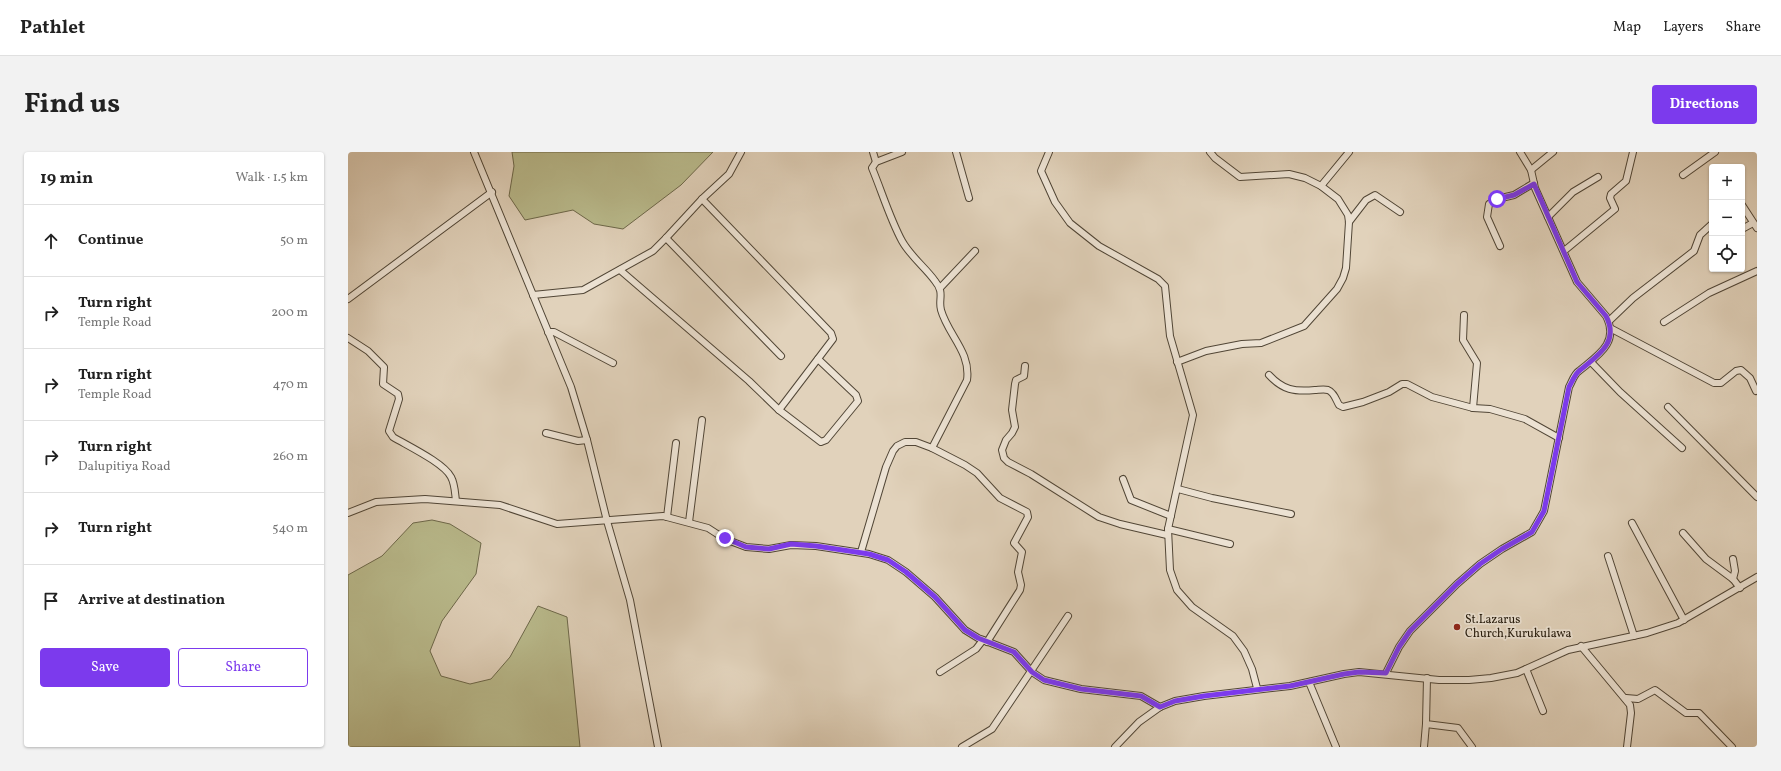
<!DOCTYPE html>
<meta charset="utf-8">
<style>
body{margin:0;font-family:Vollkorn,serif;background:#f2f2f2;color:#222}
.controls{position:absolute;right:12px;top:12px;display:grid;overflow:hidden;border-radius:4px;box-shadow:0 1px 3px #0004}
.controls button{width:36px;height:36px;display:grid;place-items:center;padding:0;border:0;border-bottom:1px solid #e0e0e0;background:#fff;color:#222;font:20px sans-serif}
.stop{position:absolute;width:12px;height:12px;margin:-9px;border:3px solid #7c3aed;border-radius:50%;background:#fff}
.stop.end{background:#7c3aed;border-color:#fff;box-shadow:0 1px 4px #0008}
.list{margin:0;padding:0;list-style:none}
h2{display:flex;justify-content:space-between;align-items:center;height:52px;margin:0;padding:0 16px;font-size:17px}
h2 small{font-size:13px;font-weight:400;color:#767676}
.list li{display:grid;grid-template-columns:26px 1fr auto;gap:12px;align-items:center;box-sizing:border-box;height:72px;padding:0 16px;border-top:1px solid #e0e0e0}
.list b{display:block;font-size:15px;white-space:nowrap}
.list p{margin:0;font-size:13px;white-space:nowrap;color:#767676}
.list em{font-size:13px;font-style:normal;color:#767676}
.actions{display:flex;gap:8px;padding:12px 16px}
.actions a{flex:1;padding:9px 0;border:1px solid #7c3aed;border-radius:4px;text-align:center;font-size:14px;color:#7c3aed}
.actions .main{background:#7c3aed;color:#fff}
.icon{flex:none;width:22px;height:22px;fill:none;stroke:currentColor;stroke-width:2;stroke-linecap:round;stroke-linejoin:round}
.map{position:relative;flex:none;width:1409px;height:595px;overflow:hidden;border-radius:4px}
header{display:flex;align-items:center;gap:24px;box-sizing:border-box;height:56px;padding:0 20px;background:#fff;border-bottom:1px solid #e0e0e0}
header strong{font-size:19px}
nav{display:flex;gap:22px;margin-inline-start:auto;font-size:14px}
.intro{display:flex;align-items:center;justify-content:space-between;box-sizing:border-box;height:96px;padding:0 24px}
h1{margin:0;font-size:28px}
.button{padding:10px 18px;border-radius:4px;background:#7c3aed;color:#fff;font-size:14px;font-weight:700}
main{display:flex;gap:24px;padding:0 24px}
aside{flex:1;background:#fff;border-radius:4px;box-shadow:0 1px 3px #0004}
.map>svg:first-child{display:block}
.green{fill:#b9ba8c;stroke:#6d684a}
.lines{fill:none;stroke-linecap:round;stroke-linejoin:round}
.minor-casing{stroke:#514636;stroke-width:8}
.minor{stroke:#ece2d3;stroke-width:6}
.route{stroke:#7c3aed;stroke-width:5}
.poi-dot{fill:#8f2418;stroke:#ece2d3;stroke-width:1.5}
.labels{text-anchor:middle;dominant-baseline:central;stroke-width:3.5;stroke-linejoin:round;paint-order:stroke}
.poi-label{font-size:12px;fill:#211709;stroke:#ece2d3;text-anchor:start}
</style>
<header>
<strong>Pathlet</strong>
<nav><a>Map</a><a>Layers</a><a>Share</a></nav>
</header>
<div class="intro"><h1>Find us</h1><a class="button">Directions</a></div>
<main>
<aside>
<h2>19 min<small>Walk · 1.5 km</small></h2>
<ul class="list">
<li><svg class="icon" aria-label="ahead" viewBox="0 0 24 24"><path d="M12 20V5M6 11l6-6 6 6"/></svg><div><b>Continue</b></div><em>50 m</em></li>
<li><svg class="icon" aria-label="right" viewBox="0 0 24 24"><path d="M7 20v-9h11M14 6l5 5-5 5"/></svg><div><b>Turn right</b><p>Temple Road</p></div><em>200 m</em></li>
<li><svg class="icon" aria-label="right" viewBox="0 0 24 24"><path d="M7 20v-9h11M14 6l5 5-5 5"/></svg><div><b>Turn right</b><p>Temple Road</p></div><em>470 m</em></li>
<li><svg class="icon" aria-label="right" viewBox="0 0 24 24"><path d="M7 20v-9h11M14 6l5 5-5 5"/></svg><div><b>Turn right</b><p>Dalupitiya Road</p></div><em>260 m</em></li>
<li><svg class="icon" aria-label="right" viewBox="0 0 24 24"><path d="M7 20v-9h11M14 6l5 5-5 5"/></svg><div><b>Turn right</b></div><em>540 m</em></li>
<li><svg class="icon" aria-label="arrive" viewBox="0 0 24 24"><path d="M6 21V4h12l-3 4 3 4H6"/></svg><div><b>Arrive at destination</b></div></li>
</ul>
<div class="actions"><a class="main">Save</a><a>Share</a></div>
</aside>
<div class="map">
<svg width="1409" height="595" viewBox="0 0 1409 595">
<rect width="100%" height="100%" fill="#e1d2bb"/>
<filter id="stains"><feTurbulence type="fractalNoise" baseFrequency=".005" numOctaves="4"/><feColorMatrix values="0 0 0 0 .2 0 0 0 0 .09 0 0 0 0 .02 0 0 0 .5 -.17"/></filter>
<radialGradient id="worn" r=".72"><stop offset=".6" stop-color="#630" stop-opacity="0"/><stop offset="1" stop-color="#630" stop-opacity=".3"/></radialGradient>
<g class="green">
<polygon points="164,0 365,0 333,33 275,77 246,72 225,58 177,68 161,44 166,14"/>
<polygon points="84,368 102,372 133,391 128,422 94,469 82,499 93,524 122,532 143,527 162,505 190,454 219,465 232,595 0,595 0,423 34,404 65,371"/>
</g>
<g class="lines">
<g class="minor-casing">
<g id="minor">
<polyline points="126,0 223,235 239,288 259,369 282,448 310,595"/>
<polyline points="525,0 528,10"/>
<path d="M554,0L528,10L524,16C534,40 542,67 554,89C563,105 577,115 587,129C597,141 590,147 593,158C600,183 623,200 619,228L584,296"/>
<polyline points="608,0 621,46"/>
<polyline points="701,0 693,19 707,50 722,71 751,94 810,127 817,134 822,184 845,263 820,377 822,418 829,438 844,455 885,484 896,499 904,517 909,536"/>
<polyline points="1183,18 1205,0"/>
<polyline points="1335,23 1367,0"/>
<polyline points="973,34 1001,0"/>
<polyline points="354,47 483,181 485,187 431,258"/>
<polyline points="1394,53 1409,76"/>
<polyline points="1200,65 1225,40 1250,25"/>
<polyline points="1001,70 1018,48 1027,43 1052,60"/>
<polyline points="1394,77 1405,71"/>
<polyline points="318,86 433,204"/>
<polyline points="1152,94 1139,65 1141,52 1149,47 1166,43 1186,31"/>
<polyline points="1216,99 1267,57 1262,46 1263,42 1278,29 1285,0"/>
<polyline points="272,118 401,229 431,258 473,290 478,288 510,249 508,243 470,207"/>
<polyline points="592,136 627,99"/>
<polyline points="185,143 235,138 305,99 318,86 354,47 381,22 393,0"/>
<polyline points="0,147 144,40"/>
<polyline points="1116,163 1115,188 1129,211 1125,256"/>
<polyline points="1261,169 1285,146 1346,99 1352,83 1364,72"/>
<polyline points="1316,170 1361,141 1409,119"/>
<polyline points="1262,176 1366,231 1373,231 1388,219 1393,218 1402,226 1408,239"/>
<polyline points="200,180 206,180 265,211"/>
<path d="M0,186L20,199L36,215L35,232L50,242L51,247L41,279L45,285C60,294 96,311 103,325C107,332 107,342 108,349"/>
<polyline points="829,210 858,199 894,192 913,191 956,174 989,137 995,126 998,116 1001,70 1000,63 990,47 973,34 957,26 941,22 892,25 867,6 862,0"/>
<polyline points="1243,210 1272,240 1334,296"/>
<polyline points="677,214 676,224 668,228 667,232 664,258 667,275 664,281 658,288 654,298 656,306 660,310 683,322 751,365 772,372 819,383"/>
<path d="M921,223C935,238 946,240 967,238C970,238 976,237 980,238C986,240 988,248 991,253L995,255L1015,250L1041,240L1054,232H1059L1084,245L1125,256L1142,257L1177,267L1211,286"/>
<polyline points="1320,255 1409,345"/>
<polyline points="198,281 230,289 239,288"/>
<polyline points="775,327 783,348 823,364"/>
<polyline points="830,337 864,346 943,362"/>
<polyline points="0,361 28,350 77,347 152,353 209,372 315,364 360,376 377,387 398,395 421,397 443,393 468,394 521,402 540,408 558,420 587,445 617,478 630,486 666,500 684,520 696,528 733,537 793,544 812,555"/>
<polyline points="319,365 328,291"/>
<polyline points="341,370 354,268"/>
<polyline points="1284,371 1336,468"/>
<polyline points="820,377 882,392"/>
<polyline points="1335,381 1358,407 1385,427 1392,436"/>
<polyline points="513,400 538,315 545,299 549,294 557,290 568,290 584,296 617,313 629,321 652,346 679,360 680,365 666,391 674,400 670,420 673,433 672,438 639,490"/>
<polyline points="1260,404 1286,484"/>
<polyline points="1385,427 1387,419 1385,407"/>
<polyline points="1233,494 1282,553 1283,561 1279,595"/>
<polyline points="1178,517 1195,559"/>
<polyline points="592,520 628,497 635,488"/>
<path d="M1038,521L1051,495L1062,479L1109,432L1132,412L1154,397L1184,380L1196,359L1221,235C1224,230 1226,222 1231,219C1249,204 1272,191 1258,164L1229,130L1187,36L1183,18L1172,0"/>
<polyline points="1079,526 1078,572 1110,576 1124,595"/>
<polyline points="961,530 988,595"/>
<polyline points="1278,546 1290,547 1307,538 1338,561 1351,561 1384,595"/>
<polyline points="614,595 644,577 720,464"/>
<polyline points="767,595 791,570 812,555 827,549 856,544 942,534 996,522 1011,520 1091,528 1121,528 1143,526 1169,521 1220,498 1299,481 1330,471 1409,425"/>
<polyline points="1076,595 1078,572"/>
</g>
</g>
<use href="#minor" class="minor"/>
</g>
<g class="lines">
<path class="route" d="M377,386L398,395L421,397L443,392L468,394L521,402L540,408L558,420L587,445L617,478L630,486L666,500L684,520L696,528L733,537L793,544L812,555L827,549L856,544L942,534L996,522L1011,520L1038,521L1051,495L1062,479L1109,432L1132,412L1154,397L1184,380L1196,359L1221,235C1224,230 1227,222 1231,219C1249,204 1272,191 1258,164L1229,130L1186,32L1166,43L1149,47"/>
</g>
<circle class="poi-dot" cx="1109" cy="475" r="4"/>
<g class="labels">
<g class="poi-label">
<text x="1117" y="468">St.Lazarus<tspan x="1117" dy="14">Church,Kurukulawa</tspan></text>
</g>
</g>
<rect width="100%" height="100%" filter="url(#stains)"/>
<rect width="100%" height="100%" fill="url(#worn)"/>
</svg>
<div class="controls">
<button>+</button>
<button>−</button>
<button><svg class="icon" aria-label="locate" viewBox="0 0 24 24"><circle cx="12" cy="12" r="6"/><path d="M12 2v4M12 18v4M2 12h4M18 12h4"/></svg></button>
</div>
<div class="stop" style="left:1149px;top:47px"></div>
<div class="stop end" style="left:377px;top:386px"></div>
</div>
</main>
